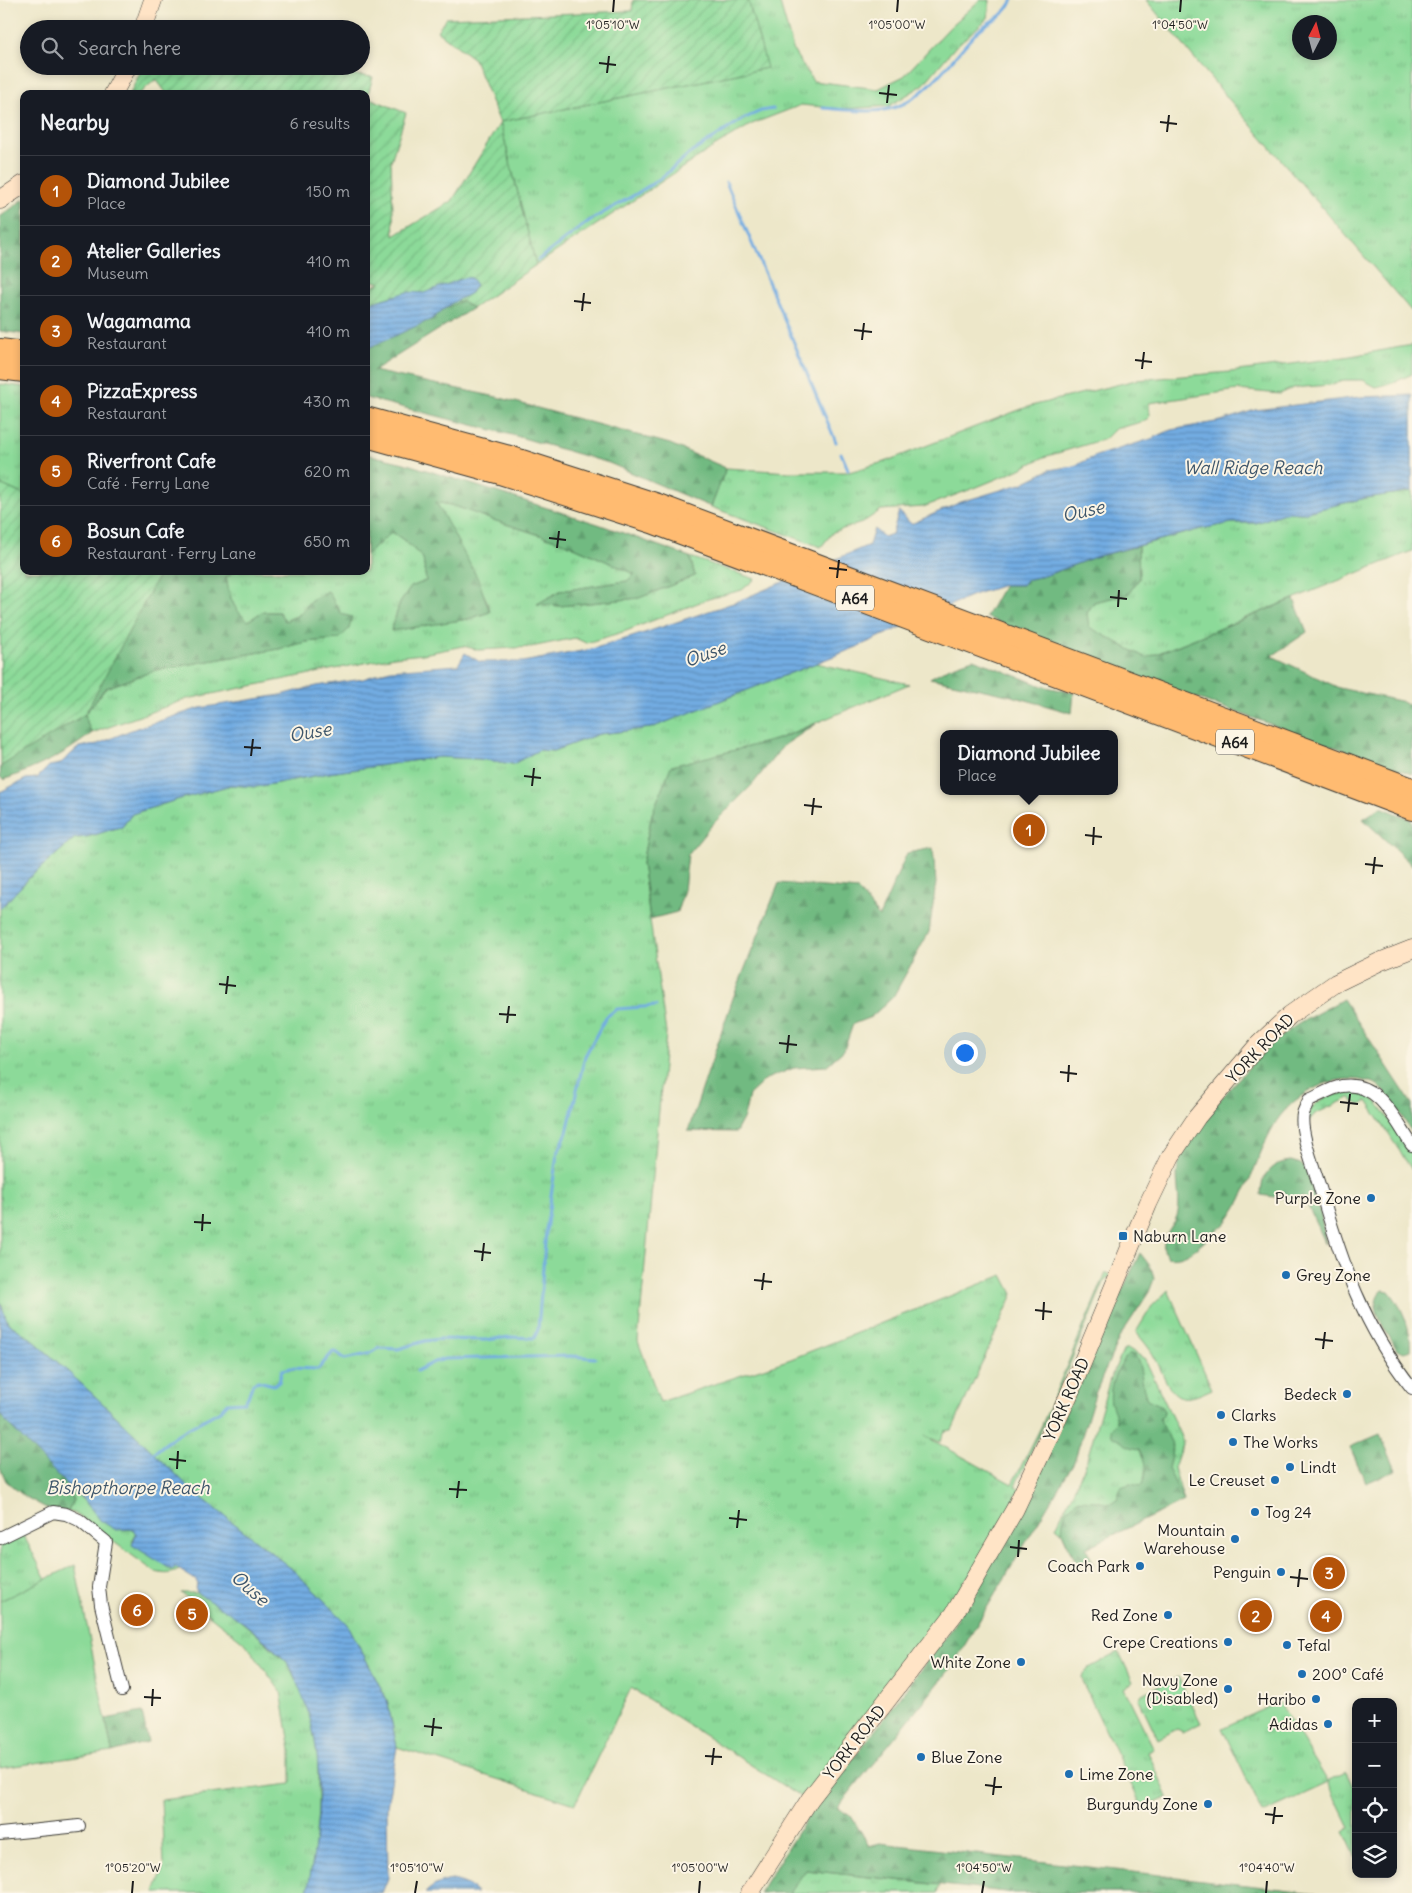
<!DOCTYPE html>
<meta charset="utf-8">
<style>
body{margin:0;font-family:Delius,sans-serif;background:#242831;color:#f1f3f6}
.controls{position:absolute;right:15px;bottom:15px;display:grid;overflow:hidden;border-radius:10px;box-shadow:0 2px 8px #0003}
.controls button{width:45px;height:45px;display:grid;place-items:center;padding:0;border:0;border-bottom:1px solid #363941;background:#171b24;color:#f1f3f6;font:25px sans-serif}
.compass{position:absolute;left:1292px;top:15px;width:45px;height:45px;border-radius:50%;background:#171b24;box-shadow:0 2px 8px #0003;rotate:6deg}
.you{position:absolute;left:964px;top:1052px;width:18px;height:18px;margin:-12px;border:4px solid #fff;border-radius:50%;background:#1a73e8;box-shadow:0 0 0 8px #1a73e833}
.badge{display:grid;place-items:center;width:32px;height:32px;border-radius:50%;background:#b45309;color:#fff;font-size:16px;font-weight:700}
.pin{position:absolute;translate:-50% -50%;border:2px solid #fff;box-shadow:0 1px 5px #0006}
.popup{position:absolute;left:940px;top:730px;width:178px;height:65px;box-sizing:border-box;display:grid;place-content:center;border-radius:10px;background:#171b24;filter:drop-shadow(0 1px 4px #0005);font-size:16px;white-space:nowrap;color:#9ea1a6}
.popup b{font-size:19px;color:#f1f3f6}
.popup::after{content:'';position:absolute;left:50%;top:100%;margin-left:-10px;border:10px solid transparent;border-top-color:#171b24}
.list{margin:0;padding:0;list-style:none}
h2{display:flex;justify-content:space-between;align-items:center;height:65px;margin:0;padding:0 20px;font-size:21px}
h2 small{font-size:16px;font-weight:400;color:#9ea1a6}
.list li{display:grid;grid-template-columns:32px 1fr auto;gap:15px;align-items:center;box-sizing:border-box;height:70px;padding:0 20px;border-top:1px solid #363941}
.list b{display:block;font-size:19px;white-space:nowrap}
.list p{margin:0;font-size:16px;white-space:nowrap;color:#9ea1a6}
.list em{font-size:16px;font-style:normal;color:#9ea1a6}
.icon{flex:none;width:28px;height:28px;fill:none;stroke:currentColor;stroke-width:2;stroke-linecap:round;stroke-linejoin:round}
.map{position:relative;flex:none;width:1412px;height:1893px;overflow:hidden}
.search{position:absolute;background:#171b24;box-shadow:0 2px 8px #0003;left:20px;top:20px;width:350px;height:55px;display:flex;align-items:center;gap:12px;box-sizing:border-box;padding:0 18px;border-radius:28px;color:#9ea1a6;font-size:19px}
.panel{position:absolute;background:#171b24;box-shadow:0 2px 8px #0003;left:20px;top:90px;width:350px;height:485px;border-radius:10px}
.map>svg:first-child{display:block}
.grass{fill:url(#grass-tufts);stroke:#547b5a;fill-rule:evenodd}
.forest{fill:url(#forest-firs);stroke:#466b4e}
.park{fill:#8cda99;stroke:#547b5a}
.garden{fill:url(#garden-furrows);stroke:#547b5a}
.water{fill:url(#water-rules);stroke:#47647f}
.lines{fill:none;stroke-linecap:round;stroke-linejoin:round}
.stream{stroke:#72ace2;stroke-width:3}
.street-casing{stroke:#3b3a36;stroke-width:14}
.secondary-casing{stroke:#3b3a36;stroke-width:19}
.highway-casing{stroke:#3b3a36;stroke-width:24}
.street{stroke:#fff;stroke-width:12}
.secondary{stroke:#ffe4c6;stroke-width:18}
.highway{stroke:#ffbb71;stroke-width:22}
.ticks{fill:none;stroke:#1c1c1c;stroke-width:2}
.poi-dot{fill:#1f6fb2;stroke:#fcf5e5;stroke-width:2}
.labels{text-anchor:middle;dominant-baseline:central;stroke-width:4;stroke-linejoin:round;paint-order:stroke}
.shield{fill:#fcf5e5;stroke:#5f5d58;stroke-width:1}
.shield-label{font-size:15px;font-weight:bold;fill:#1c1c1c}
.street-label{font-size:16px;fill:#1c1c1c;stroke:#fcf5e5}
.poi-label{font-size:16px;fill:#1c1c1c;stroke:#fcf5e5;text-anchor:end}
.water-label{font-size:18px;font-style:italic;fill:#3e566b;stroke:#fcf5e5}
.ticks-label{font-size:12px;text-anchor:middle;fill:#1c1c1c;stroke:#fcf5e5;stroke-width:4;stroke-linejoin:round;paint-order:stroke}
</style>
<div class="map">
<svg width="1412" height="1893" viewBox="0 0 1412 1893">
<defs>
<pattern id="grass-tufts" width="24" height="20" patternUnits="userSpaceOnUse" patternTransform="scale(1.25)"><rect width="24" height="20" fill="#8cda99"/><path d="M3 7l-1-3M5 7V3M7 7l1-3M15 17l-1-3M17 17v-4M19 17l1-3" fill="none" stroke="#78ba83"/></pattern>
<pattern id="forest-firs" width="22" height="20" patternUnits="userSpaceOnUse" patternTransform="scale(1.25)"><rect width="22" height="20" fill="#71ba81"/><path d="M5 1l3.5 6h-7zM16 11l3.5 6h-7z" fill="#619f6f"/></pattern>
<pattern id="garden-furrows" width="10" height="10" patternUnits="userSpaceOnUse" patternTransform="scale(1.25)"><rect width="10" height="10" fill="#8cda99"/><path d="M-1 1l2-2M0 10L10 0M9 11l2-2" fill="none" stroke="#78ba83"/></pattern>
<pattern id="water-rules" width="6" height="5" patternUnits="userSpaceOnUse" patternTransform="scale(1.25)"><rect width="6" height="5" fill="#72ace2"/><path d="M0 2.5h6" fill="none" stroke="#5d8bb6"/></pattern>
</defs>
<rect width="100%" height="100%" fill="#fcf5e5"/>
<filter id="ink" filterUnits="userSpaceOnUse"><feTurbulence type="fractalNoise" baseFrequency=".02" numOctaves="2"/><feDisplacementMap in="SourceGraphic" scale="10" xChannelSelector="R" yChannelSelector="G"/><feConvolveMatrix kernelMatrix="1 2 1 2 8 2 1 2 1" color-interpolation-filters="sRGB"/></filter>
<filter id="wash" filterUnits="userSpaceOnUse"><feTurbulence type="fractalNoise" baseFrequency=".0096" numOctaves="4" result="noise"/><feDisplacementMap in="SourceGraphic" scale="20" xChannelSelector="R" yChannelSelector="G"/><feGaussianBlur stdDeviation="1.12" result="paint"/><feColorMatrix in="noise" values="0 0 0 0 0 0 0 0 0 0 0 0 0 0 0 0 0 1.4 0 .05"/><feComposite in="paint" operator="in"/></filter>
<g filter="url(#wash)">
<rect width="100%" height="100%" fill="#ede7c9"/>
<g class="grass">
<polygon points="748,0 779,0 794,52 813,81 878,89 904,76 950,27 980,0 990,0 988,18 955,47 923,85 889,106 844,109 801,105 752,124 712,148 536,265 500,122 766,68"/>
<path d="M1146,0H1412V312L1220,89ZM1300,22H1330V52H1300Z"/>
<polygon points="1412,345 1412,374 1393,383 1376,387 1363,380 1344,380 1330,385 1293,388 1280,394 1238,390 1149,403 1150,416 1145,421 1115,429 1105,439 1044,457 1018,470 977,487 923,507 881,510 862,523 833,532 821,547 711,507 726,468 790,472 849,472 884,462 1027,407 1136,380 1230,372 1345,357"/>
<polygon points="0,384 24,387 24,495 0,484"/>
<polygon points="1412,491 1412,551 1146,658 1088,627 1087,613 1094,602 1128,594 1139,579 1138,546 1201,529 1232,523 1256,523 1287,512 1302,513 1366,498"/>
<path d="M436,502L455,506L487,518L565,543L635,574L627,581L560,591L538,604L560,606L639,598L695,576L690,557L755,579L742,590L708,599L626,631L586,643L575,638L531,647L479,650L463,646L423,654L394,657L187,699L92,733L88,725L85,714L106,688L156,670L279,649L306,642L339,639L341,614L337,605L311,600L299,615L285,621L279,612H262L248,621C231,607 230,597 226,576L236,571H366V555L392,532L405,541L423,558L426,581L411,587L400,603L391,630L468,619L490,612L488,603Z"/>
<path d="M816,663L909,684L775,740L671,767L652,814L642,863L666,1033L638,1341L660,1402L791,1359L1003,1275L1013,1294L952,1430L945,1431L940,1442L925,1436L1012,1484L1041,1427L1106,1273L1116,1277H1108L1104,1282L1060,1387L1061,1388L1015,1486L1020,1489L983,1555L914,1655L804,1799L631,1688L575,1804L397,1747L387,1700L347,1623L293,1570L192,1490L98,1399L33,1340L8,1323L0,1302V909L29,878L75,838C92,838 105,830 122,827L132,814L176,800L231,785L256,787L329,773L439,757L479,759L513,764L539,750L553,751L599,734L651,728Z"/>
<path d="M1347,1092H1359L1371,1097L1381,1107L1412,1155V1170L1367,1101L1361,1105L1354,1102L1351,1097L1315,1114L1306,1124C1307,1120 1308,1115 1310,1111C1316,1099 1334,1094 1347,1092Z"/>
<path d="M1168,1290L1212,1389C1203,1393 1192,1399 1182,1397C1167,1393 1162,1369 1155,1358C1150,1348 1143,1341 1136,1332L1152,1306Z"/>
<polygon points="1124,1349 1129,1349 1145,1359 1183,1441 1174,1468 1184,1501 1071,1553 1062,1532 1056,1527 1085,1466 1110,1379"/>
<path d="M72,1491C92,1504 105,1535 133,1529L136,1534L132,1541L172,1570L175,1567L179,1570C170,1575 165,1574 155,1572L74,1513L68,1512L73,1500Z"/>
<polygon points="22,1532 46,1579 0,1601 0,1545"/>
<polygon points="181,1593 199,1593 232,1614 254,1632 288,1663 308,1707 318,1754 318,1811 314,1859 307,1893 155,1893 164,1865 161,1800 291,1784 291,1750 281,1692 246,1644"/>
<polygon points="1119,1652 1133,1682 1124,1688 1154,1749 1148,1752 1168,1797 1151,1805 1140,1803 1083,1683 1082,1677 1089,1668"/>
<polygon points="1178,1677 1201,1723 1183,1732 1177,1729 1158,1739 1139,1699 1142,1694"/>
<polygon points="1279,1702 1328,1782 1333,1778 1346,1772 1356,1793 1356,1857 1344,1832 1350,1828 1328,1783 1263,1813 1222,1728"/>
<polygon points="806,1870 940,1885 937,1893 789,1893"/>
</g>
<g class="forest">
<polygon points="24,199 24,334 0,331 0,217"/>
<polygon points="461,301 473,308 373,371 497,397 670,444 726,468 711,507 609,463 516,436 366,398 366,345"/>
<polygon points="366,454 404,463 598,524 690,557 695,576 639,598 560,606 537,604 560,591 627,581 635,574 565,543 487,518 455,506 436,502 478,579 490,612 468,619 391,631 400,603 411,587 426,581 423,558 405,541 392,532 366,555"/>
<polygon points="1138,546 1139,579 1128,594 1094,602 1087,613 1089,627 1146,658 1294,599 1307,632 1272,656 1339,688 1404,702 1412,706 1412,774 1134,676 986,617 1004,585 1022,585 1025,580 1047,575 1095,557"/>
<path d="M161,571H236L226,577C230,597 231,607 248,621L262,612H279L285,621L299,615L311,600L328,591L341,614L352,617L349,629L339,639L306,642L279,649L156,670L106,688L85,714L88,725L92,733C65,755 36,768 3,780L0,777L1,766L85,714Z"/>
<polygon points="973,659 1042,686 1074,693 1072,713 1012,696 930,678 950,667"/>
<polygon points="816,724 783,746 752,785 711,826 688,854 684,890 677,912 650,919 642,863 652,814 671,766 775,740"/>
<polygon points="1381,807 1412,820 1412,865 1363,819"/>
<polygon points="933,848 936,883 929,932 893,997 871,1017 853,1024 844,1050 826,1066 794,1068 766,1079 749,1095 744,1117 736,1132 688,1131 733,998 779,883 858,890 879,917 907,853"/>
<path d="M1343,999L1412,1104V1133C1405,1121 1387,1090 1376,1084C1374,1082 1368,1082 1365,1081C1331,1072 1289,1097 1273,1127C1257,1155 1250,1189 1231,1216C1225,1226 1212,1234 1204,1242C1193,1251 1182,1260 1167,1257C1156,1240 1175,1228 1178,1212C1181,1197 1174,1176 1179,1163C1195,1123 1253,1059 1287,1032C1304,1019 1325,1010 1343,999Z"/>
<path d="M1291,1161L1301,1164L1307,1171L1321,1215L1326,1244L1303,1196L1295,1200L1261,1195C1261,1175 1270,1163 1291,1161Z"/>
<polygon points="1140,1253 1151,1267 1154,1279 1149,1292 1119,1338 1095,1394 1074,1462 951,1668 837,1808 851,1816 869,1846 880,1843 1316,1893 1015,1893 806,1870 789,1893 759,1893 809,1814 877,1728 953,1626 1102,1333"/>
<path d="M1383,1290L1389,1291C1402,1306 1412,1330 1410,1350C1405,1352 1402,1353 1397,1350C1389,1334 1364,1305 1383,1290Z"/>
<path d="M1129,1354L1135,1355C1143,1369 1141,1385 1147,1399L1160,1405L1164,1411L1163,1416L1159,1418L1173,1446L1168,1469L1184,1501L1086,1548L1094,1564L1090,1567L1080,1565L1075,1560L1062,1532L1063,1521L1066,1510L1077,1500L1097,1501L1109,1504L1117,1499L1121,1487L1130,1484L1141,1486C1148,1472 1146,1462 1139,1449C1125,1447 1124,1442 1112,1436L1111,1428L1117,1422C1116,1415 1113,1409 1111,1403C1108,1385 1117,1367 1129,1354Z"/>
<polygon points="0,1415 45,1461 72,1491 73,1500 68,1512 50,1510 24,1496 6,1481 0,1467"/>
<polygon points="1380,1434 1396,1470 1366,1483 1350,1447"/>
<polygon points="142,1712 148,1742 112,1752 106,1719"/>
</g>
<polygon class="park" points="75,1565 112,1752 0,1768 0,1601"/>
<g class="garden">
<polygon points="633,0 748,0 767,68 500,122 536,265 473,308 461,301 366,345 366,289 381,283 366,279 366,94 167,94 156,79 139,94 130,94 143,66 309,66 309,69 373,77 367,97 406,113 391,161 394,236 452,201 500,123 474,59 437,31 446,18 632,11"/>
<polygon points="0,484 24,495 24,571 161,571 85,714 1,766"/>
</g>
<g class="water">
<polygon points="466,277 471,278 476,285 471,293 452,303 432,319 366,349 366,304 407,292 424,293"/>
<path d="M1412,395V491L1366,498L1302,513L1287,512L1256,523H1232L1201,529L1095,557L1047,575L1026,580L1022,585H1004L973,595L857,647L651,728L599,734L553,751L539,750L513,764L479,759L439,757L329,773L256,787L231,785L176,800L132,814L122,827C105,830 92,838 75,838L29,878L0,909V792L26,779L37,778L49,766L60,764L79,747L98,744L131,730L200,708L281,695L317,686L363,679L390,670L458,665L465,653L480,662H523L592,649L632,637L736,602L869,545L874,529L884,537L892,534L899,511L911,524L961,502L1021,484L1049,470L1074,466L1096,456L1151,439L1171,430L1221,421L1255,410L1360,397Z"/>
<path d="M0,1302L8,1323L33,1340L98,1399L192,1490L293,1570L347,1623L387,1700L397,1747L387,1807L388,1878L382,1893H307C320,1826 328,1751 299,1688C295,1679 292,1667 286,1661C269,1644 251,1627 231,1614C220,1606 206,1601 196,1591L197,1581L175,1567L172,1570L132,1545L136,1534L133,1529L116,1530L101,1521L83,1499L65,1483L0,1415Z"/>
<path d="M452,1880C463,1882 470,1885 477,1893H425C433,1885 441,1882 452,1880Z"/>
</g>
<g class="lines">
<g class="stream">
<path d="M823,108C846,109 873,115 896,107C928,96 953,57 976,33C990,18 1001,22 1013,0"/>
<polyline points="726,182 836,442"/>
<polyline points="538,260 589,221 636,194 661,178 689,154 743,119 761,111 773,109"/>
<polyline points="841,453 848,469"/>
<polyline points="417,1371 434,1362 445,1359 571,1356 595,1358"/>
<polyline points="150,1456 176,1435 220,1411 227,1403 244,1402 248,1397 253,1383 258,1381 274,1385 279,1382 282,1370 290,1368 318,1369 333,1352 336,1352 345,1359 368,1354 379,1348 398,1349 425,1341 440,1339 485,1340 511,1337 534,1338 538,1330 546,1230 557,1155 567,1132 585,1056 606,1017 617,1009 656,1006"/>
</g>
</g>
</g>
<g filter="url(#ink)">
<g class="lines">
<g class="street-casing">
<g id="street">
<path d="M1412,1145C1395,1120 1378,1080 1342,1086C1331,1088 1319,1096 1309,1100C1307,1105 1304,1110 1303,1114C1299,1131 1315,1171 1320,1188C1342,1263 1363,1326 1412,1388"/>
<polyline points="0,1538 53,1512 66,1514 79,1520 106,1542 99,1587 101,1605 122,1690"/>
<polyline points="0,1834 79,1826"/>
</g>
</g>
<g class="secondary-casing">
<g id="secondary">
<polyline points="143,29 153,0"/>
<polyline points="113,94 128,66"/>
<polyline points="0,200 24,184"/>
<polyline points="750,1893 810,1799 954,1614 1015,1509 1068,1397 1148,1204 1171,1156 1197,1117 1258,1045 1290,1015 1336,983 1379,962 1412,949"/>
</g>
</g>
<g class="highway-casing">
<g id="highway">
<polyline points="0,350 24,353"/>
<polyline points="0,368 24,371"/>
<polyline points="366,418 506,456 658,505 1412,789"/>
<polyline points="366,436 500,473 652,522 1412,809"/>
</g>
</g>
<use href="#street" class="street"/>
<use href="#secondary" class="secondary"/>
<use href="#highway" class="highway"/>
</g>
</g>
<path class="ticks" d="M613,12L614,0M897,12L898,0M1180,12L1181,0M599,63L616,65M607,73L609,56M879,93L897,95M887,103L889,85M1160,122L1177,124M1167,132L1169,115M574,301L591,303M582,311L584,293M854,330L872,332M862,340L864,323M1135,360L1152,362M1142,369L1144,352M549,538L566,540M557,548L559,531M829,568L847,570M837,578L839,560M1110,597L1127,599M1118,607L1119,590M244,747L261,748M251,756L253,739M524,776L541,778M532,786L534,768M804,805L822,807M812,815L814,798M1085,835L1102,837M1093,845L1094,827M1365,864L1383,866M1373,874L1375,857M219,984L236,986M226,994L228,976M499,1014L516,1015M507,1023L509,1006M779,1043L797,1045M787,1053L789,1035M1060,1072L1077,1074M1068,1082L1069,1065M1340,1102L1358,1104M1348,1112L1350,1094M194,1222L211,1223M202,1231L203,1214M474,1251L491,1253M482,1261L484,1243M754,1280L772,1282M762,1290L764,1273M1035,1310L1052,1312M1043,1320L1044,1302M1315,1339L1333,1341M1323,1349L1325,1332M169,1459L186,1461M177,1469L178,1451M449,1489L467,1490M457,1498L459,1481M729,1518L747,1520M737,1528L739,1510M1010,1547L1027,1549M1018,1557L1019,1540M1290,1577L1308,1579M1298,1587L1300,1569M144,1697L161,1698M152,1706L153,1689M424,1726L442,1728M432,1736L434,1718M705,1756L722,1757M712,1765L714,1748M985,1785L1002,1787M993,1795L995,1777M1265,1814L1283,1816M1273,1824L1275,1807M132,1893L133,1881M415,1893L417,1881M699,1893L700,1881M982,1893L984,1881M1266,1893L1267,1881"/>
<g class="poi-dot">
<circle cx="1371" cy="1198" r="5"/>
<rect x="1118" y="1231" width="10" height="10" rx="2.5"/>
<circle cx="1286" cy="1275" r="5"/>
<circle cx="1347" cy="1394" r="5"/>
<circle cx="1221" cy="1415" r="5"/>
<circle cx="1233" cy="1442" r="5"/>
<circle cx="1290" cy="1467" r="5"/>
<circle cx="1275" cy="1480" r="5"/>
<circle cx="1255" cy="1512" r="5"/>
<circle cx="1235" cy="1539" r="5"/>
<circle cx="1140" cy="1566" r="5"/>
<circle cx="1281" cy="1572" r="5"/>
<circle cx="1168" cy="1615" r="5"/>
<circle cx="1228" cy="1642" r="5"/>
<circle cx="1287" cy="1645" r="5"/>
<circle cx="1021" cy="1662" r="5"/>
<circle cx="1302" cy="1674" r="5"/>
<circle cx="1228" cy="1689" r="5"/>
<circle cx="1316" cy="1699" r="5"/>
<circle cx="1328" cy="1724" r="5"/>
<circle cx="921" cy="1757" r="5"/>
<circle cx="1069" cy="1774" r="5"/>
<circle cx="1208" cy="1804" r="5"/>
</g>
<g class="labels">
<g class="shield">
<rect x="836" y="585.5" width="38" height="25" rx="4"/>
<rect x="1216" y="729.5" width="38" height="25" rx="4"/>
</g>
<g class="shield-label">
<text x="855" y="598">A64</text>
<text x="1235" y="742">A64</text>
</g>
<g class="street-label">
<text transform="translate(1260 1048) rotate(-46)">YORK ROAD</text>
<text transform="translate(1066 1399) rotate(-66)">YORK ROAD</text>
<text transform="translate(854 1742) rotate(-52)">YORK ROAD</text>
</g>
<g class="poi-label">
<text x="1361" y="1198">Purple Zone</text>
<text x="1133" y="1236" text-anchor="start">Naburn Lane</text>
<text x="1296" y="1275" text-anchor="start">Grey Zone</text>
<text x="1337" y="1394">Bedeck</text>
<text x="1231" y="1415" text-anchor="start">Clarks</text>
<text x="1243" y="1442" text-anchor="start">The Works</text>
<text x="1300" y="1467" text-anchor="start">Lindt</text>
<text x="1265" y="1480">Le Creuset</text>
<text x="1265" y="1512" text-anchor="start">Tog 24</text>
<text x="1225" y="1530">Mountain<tspan x="1225" dy="18">Warehouse</tspan></text>
<text x="1130" y="1566">Coach Park</text>
<text x="1271" y="1572">Penguin</text>
<text x="1158" y="1615">Red Zone</text>
<text x="1218" y="1642">Crepe Creations</text>
<text x="1297" y="1645" text-anchor="start">Tefal</text>
<text x="1011" y="1662">White Zone</text>
<text x="1312" y="1674" text-anchor="start">200° Café</text>
<text x="1218" y="1680">Navy Zone<tspan x="1218" dy="18">(Disabled)</tspan></text>
<text x="1306" y="1699">Haribo</text>
<text x="1318" y="1724">Adidas</text>
<text x="931" y="1757" text-anchor="start">Blue Zone</text>
<text x="1079" y="1774" text-anchor="start">Lime Zone</text>
<text x="1198" y="1804">Burgundy Zone</text>
</g>
<g class="water-label">
<text x="1253" y="467">Wall Ridge Reach</text>
<text transform="translate(1083 511) rotate(-13)">Ouse</text>
<text transform="translate(705 654) rotate(-20)">Ouse</text>
<text transform="translate(310 732) rotate(-10)">Ouse</text>
<text x="128" y="1487">Bishopthorpe Reach</text>
<text transform="translate(250 1588) rotate(41)">Ouse</text>
</g>
</g>
<g class="ticks-label">
<text x="613" y="29">1°05'10"W</text>
<text x="897" y="29">1°05'00"W</text>
<text x="1180" y="29">1°04'50"W</text>
<text x="133" y="1872">1°05'20"W</text>
<text x="417" y="1872">1°05'10"W</text>
<text x="700" y="1872">1°05'00"W</text>
<text x="984" y="1872">1°04'50"W</text>
<text x="1267" y="1872">1°04'40"W</text>
</g>
</svg>
<div class="controls">
<button>+</button>
<button>−</button>
<button><svg class="icon" aria-label="locate" viewBox="0 0 24 24"><circle cx="12" cy="12" r="6"/><path d="M12 2v4M12 18v4M2 12h4M18 12h4"/></svg></button>
<button><svg class="icon" aria-label="layers" viewBox="0 0 24 24"><path d="M12 4l9 5-9 5-9-5zM3 14l9 5 9-5"/></svg></button>
</div>
<svg class="compass" viewBox="-18 -18 36 36"><path d="M0-13l5 13h-10z" fill="#e53935"/><path d="M0 13l5-13h-10z" fill="#9ea1a6"/></svg>
<div class="you"></div>
<div class="pin badge" style="left:1029px;top:830px">1</div>
<div class="popup"><b>Diamond Jubilee</b>Place</div>
<div class="pin badge" style="left:1256px;top:1616px">2</div>
<div class="pin badge" style="left:1329px;top:1573px">3</div>
<div class="pin badge" style="left:1326px;top:1616px">4</div>
<div class="pin badge" style="left:192px;top:1614px">5</div>
<div class="pin badge" style="left:137px;top:1610px">6</div>
<div class="search"><svg class="icon" aria-label="search" viewBox="0 0 24 24"><circle cx="10" cy="10" r="6"/><path d="M15 15l6 6"/></svg>Search here</div>
<section class="panel">
<h2>Nearby<small>6 results</small></h2>
<ul class="list">
<li><span class="badge">1</span><div><b>Diamond Jubilee</b><p>Place</p></div><em>150 m</em></li>
<li><span class="badge">2</span><div><b>Atelier Galleries</b><p>Museum</p></div><em>410 m</em></li>
<li><span class="badge">3</span><div><b>Wagamama</b><p>Restaurant</p></div><em>410 m</em></li>
<li><span class="badge">4</span><div><b>PizzaExpress</b><p>Restaurant</p></div><em>430 m</em></li>
<li><span class="badge">5</span><div><b>Riverfront Cafe</b><p>Café · Ferry Lane</p></div><em>620 m</em></li>
<li><span class="badge">6</span><div><b>Bosun Cafe</b><p>Restaurant · Ferry Lane</p></div><em>650 m</em></li>
</ul>
</section>
</div>
